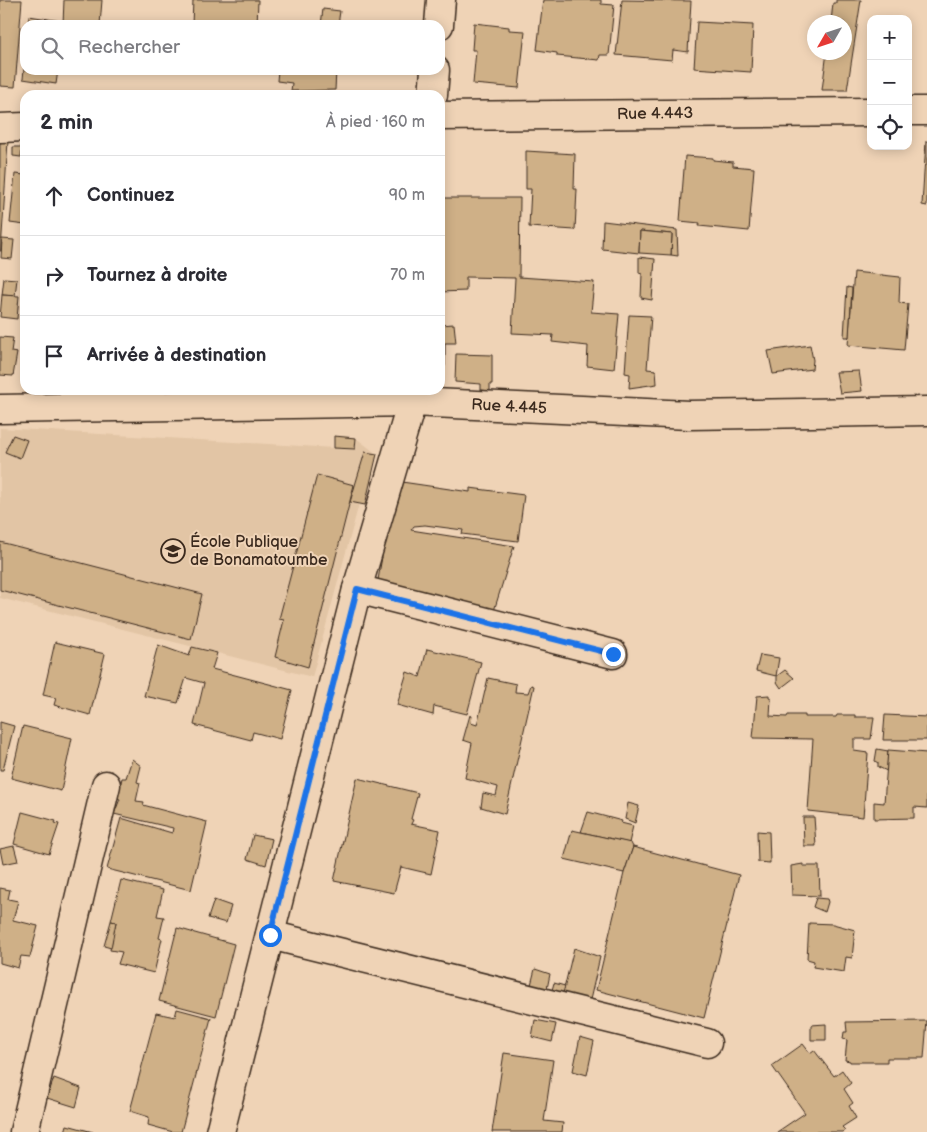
<!DOCTYPE html>
<html lang="fr">
<meta charset="utf-8">
<style>
body{margin:0;font-family:"Balsamiq Sans",sans-serif;background:#f2f2f3;color:#2b2b33}
.controls{position:absolute;right:15px;top:15px;display:grid;overflow:hidden;border-radius:10px;box-shadow:0 2px 12px #0003}
.controls button{width:45px;height:45px;display:grid;place-items:center;padding:0;border:0;border-bottom:1px solid #e1e1e2;background:#fff;color:#2b2b33;font:25px sans-serif}
.compass{position:absolute;left:807px;top:15px;width:45px;height:45px;border-radius:50%;background:#fff;box-shadow:0 2px 12px #0003;rotate:231deg}
.stop{position:absolute;width:15px;height:15px;margin:-11px;border:4px solid #1a73e8;border-radius:50%;background:#fff}
.stop.end{background:#1a73e8;border-color:#fff;box-shadow:0 1px 5px #0008}
.list{margin:0;padding:0;list-style:none}
h2{display:flex;justify-content:space-between;align-items:center;height:65px;margin:0;padding:0 20px;font-size:21px}
h2 small{font-size:16px;font-weight:400;color:#7c7c81}
.list li{display:grid;grid-template-columns:32px 1fr auto;gap:15px;align-items:center;box-sizing:border-box;height:80px;padding:0 20px;border-top:1px solid #e1e1e2}
.list b{display:block;font-size:19px;white-space:nowrap}
.list em{font-size:16px;font-style:normal;color:#7c7c81}
.icon{flex:none;width:28px;height:28px;fill:none;stroke:currentColor;stroke-width:2;stroke-linecap:round;stroke-linejoin:round}
.map{position:relative;flex:none;width:927px;height:1132px;overflow:hidden}
.search{position:absolute;background:#fff;box-shadow:0 2px 12px #0003;left:20px;top:20px;width:425px;height:55px;display:flex;align-items:center;gap:12px;box-sizing:border-box;padding:0 18px;border-radius:15px;color:#7c7c81;font-size:19px}
.panel{position:absolute;background:#fff;box-shadow:0 2px 12px #0003;left:20px;top:90px;width:425px;height:305px;border-radius:15px}
.map>svg:first-child{display:block}
.built{fill:#e2c5a5}
.building{fill:#cfb087;stroke:#3b2a1e}
.lines{fill:none;stroke-linecap:round;stroke-linejoin:round}
.street-casing{stroke:#3b2a1e;stroke-width:31}
.street{stroke:#efd3b6;stroke-width:28}
.route{stroke:#1a73e8;stroke-width:6}
.labels{text-anchor:middle;dominant-baseline:central;stroke-width:4;stroke-linejoin:round;paint-order:stroke}
.street-label{font-size:16px;fill:#3b2a1e;stroke:#efd3b6}
.poi-label{font-size:16px;fill:#3b2a1e;stroke:#efd3b6;text-anchor:start}
</style>
<div class="map">
<svg width="927" height="1132" viewBox="0 0 927 1132">
<rect width="100%" height="100%" fill="#efd3b6"/>
<filter id="ink" filterUnits="userSpaceOnUse"><feTurbulence type="fractalNoise" baseFrequency=".02" numOctaves="2"/><feDisplacementMap in="SourceGraphic" scale="10" xChannelSelector="R" yChannelSelector="G"/><feConvolveMatrix kernelMatrix="1 2 1 2 8 2 1 2 1" color-interpolation-filters="sRGB"/></filter>
<g filter="url(#ink)">
<polygon class="built" points="0,428 334,448 334,436 356,438 377,454 365,505 359,504 312,677 0,598"/>
<g class="building">
<polygon points="0,0 22,0 15,87 0,86"/>
<polygon points="64,0 102,0 100,25 63,24"/>
<polygon points="193,0 258,0 257,25 192,25"/>
<polygon points="543,0 601,0 601,4 614,5 609,55 600,55 599,60 557,56 557,53 537,50"/>
<polygon points="622,0 691,1 688,52 673,50 672,60 616,55"/>
<polygon points="836,0 861,0 847,90 822,90 827,52 844,52 844,22 831,22 833,3 836,3"/>
<polygon points="323,9 340,11 338,25 321,25"/>
<polygon points="29,16 61,21 61,25 28,25"/>
<polygon points="697,22 753,25 751,72 694,68"/>
<polygon points="474,23 509,27 509,30 525,31 519,88 473,84 476,50 472,50"/>
<polygon points="25,59 25,70 58,70 56,84 23,79"/>
<polygon points="278,70 336,70 335,90 291,91 292,83 277,81"/>
<polygon points="0,141 8,141 1,251 0,251"/>
<polygon points="926,141 927,141 927,206 922,205"/>
<polygon points="13,147 22,147 21,157 13,156"/>
<polygon points="526,151 575,154 574,189 577,189 575,230 529,227 531,189 526,189"/>
<polygon points="685,156 713,158 713,160 733,162 733,166 754,168 749,231 699,226 700,223 680,221"/>
<polygon points="15,174 25,175 25,225 10,223"/>
<polygon points="440,198 520,198 519,277 594,282 591,312 619,314 614,369 587,366 588,346 552,342 553,335 512,333 515,278 466,277 466,291 440,292"/>
<polygon points="603,221 677,230 678,256 671,255 672,234 640,231 639,253 602,249"/>
<polygon points="640,231 672,234 671,255 639,253"/>
<polygon points="2,239 14,240 12,259 1,258"/>
<polygon points="639,257 655,259 652,300 641,298 642,274 639,273"/>
<polygon points="854,272 900,277 899,303 908,304 904,350 848,345"/>
<polygon points="4,278 17,279 15,296 2,295"/>
<polygon points="847,287 852,288 849,337 844,337"/>
<polygon points="2,295 19,296 17,319 0,317"/>
<polygon points="629,315 651,316 647,369 656,370 657,384 629,388 630,374 625,373"/>
<polygon points="454,324 456,343 445,343 445,366 440,366 440,325"/>
<polygon points="0,337 13,338 11,352 17,353 13,376 0,375"/>
<polygon points="810,345 813,360 812,369 773,374 768,351"/>
<polygon points="456,354 492,355 492,384 490,384 490,391 481,390 481,384 455,382"/>
<polygon points="859,371 862,391 840,393 836,372"/>
<polygon points="13,435 27,440 20,458 5,452"/>
<polygon points="334,436 356,438 355,449 334,448"/>
<polygon points="365,452 377,454 365,505 350,502"/>
<polygon points="317,475 354,485 308,667 275,657 284,620 279,619"/>
<polygon points="395,481 470,492 470,488 524,495 518,541 462,534 463,530 425,525 414,526 411,530 514,546 493,614 378,580"/>
<polygon points="0,542 202,594 191,639 0,590"/>
<polygon points="55,642 105,654 90,715 54,705 56,698 43,695"/>
<polygon points="158,645 189,656 192,647 217,653 212,669 292,690 280,739 253,732 251,740 194,725 204,683 186,678 178,703 144,696"/>
<polygon points="427,649 481,662 467,714 434,706 433,715 397,705 407,672 420,677"/>
<polygon points="760,655 779,658 776,676 756,671"/>
<polygon points="785,670 794,678 781,688 777,682 777,676"/>
<polygon points="488,678 516,684 515,692 528,693 531,685 534,686 505,814 481,807 483,793 496,796 498,787 465,778 472,743 463,740 470,715 472,716 471,723 477,725"/>
<polygon points="769,695 769,697 771,698 770,716 787,717 788,715 805,715 805,717 836,717 837,715 855,715 855,717 874,717 871,739 854,739 854,751 868,753 863,817 808,811 813,739 753,738 757,696"/>
<polygon points="885,715 927,717 927,740 883,740"/>
<polygon points="0,722 14,726 3,770 0,770"/>
<polygon points="23,726 72,738 61,791 11,778"/>
<polygon points="877,749 888,751 887,771 878,767 878,763 875,761"/>
<polygon points="888,750 927,753 927,808 914,807 914,818 874,819 874,802 884,803"/>
<polygon points="132,759 141,766 137,782 140,783 136,801 144,802 143,805 207,822 191,890 107,869 121,818 172,833 173,828 114,814 120,799 117,798 122,778 126,778"/>
<polygon points="357,778 418,793 411,819 413,820 411,824 440,830 431,874 401,867 394,893 334,881"/>
<polygon points="628,803 639,806 635,823 625,819"/>
<polygon points="22,812 56,821 55,823 59,824 49,854 14,844"/>
<polygon points="588,812 622,821 621,823 633,826 629,843 581,832"/>
<polygon points="803,817 814,817 816,846 804,846"/>
<polygon points="572,830 631,843 633,847 624,873 564,859"/>
<polygon points="757,831 769,832 770,863 758,862"/>
<polygon points="253,835 272,839 266,865 247,859"/>
<polygon points="14,846 18,861 3,864 0,849"/>
<polygon points="633,847 739,875 704,1018 596,990 624,873"/>
<polygon points="803,864 803,866 819,866 820,896 792,895 791,866"/>
<polygon points="121,880 163,890 157,916 164,917 159,938 162,939 154,973 118,964 122,952 110,950 116,922 111,921"/>
<polygon points="0,888 10,890 8,899 18,901 13,920 38,926 30,957 21,956 18,968 0,963"/>
<polygon points="816,898 827,899 828,902 825,912 813,907"/>
<polygon points="214,900 231,906 226,923 208,918"/>
<polygon points="111,921 116,922 111,948 104,946"/>
<polygon points="809,923 833,924 855,930 852,958 846,957 844,972 813,967 814,961 807,959"/>
<polygon points="177,928 234,944 216,1016 159,1001"/>
<polygon points="574,948 600,957 590,1000 563,993"/>
<polygon points="535,969 550,974 547,989 531,985"/>
<polygon points="554,983 565,986 563,993 552,990"/>
<polygon points="177,1009 211,1018 181,1132 173,1132 148,1125 149,1117 130,1111 156,1013 175,1017"/>
<polygon points="535,1020 556,1024 552,1042 532,1037"/>
<polygon points="927,1021 924,1058 887,1058 887,1062 850,1062 850,1061 845,1060 847,1040 843,1039 844,1032 847,1032 846,1022"/>
<polygon points="826,1024 826,1040 811,1040 811,1025"/>
<polygon points="580,1037 594,1041 587,1075 573,1071"/>
<polygon points="803,1044 810,1053 814,1050 834,1076 842,1070 851,1083 844,1089 853,1103 849,1106 856,1118 842,1127 845,1130 842,1132 777,1132 805,1113 772,1066"/>
<polygon points="504,1053 553,1060 544,1121 563,1123 562,1132 492,1132"/>
<polygon points="54,1078 81,1088 76,1107 47,1098"/>
<polygon points="67,1125 93,1132 65,1132"/>
</g>
<g class="lines">
<g class="street-casing">
<g id="street">
<polyline points="439,25 441,0"/>
<polyline points="433,95 435,70"/>
<polyline points="908,111 927,111"/>
<polyline points="440,116 871,112"/>
<polyline points="0,128 25,127"/>
<polyline points="0,409 412,402 689,415 927,411"/>
<polyline points="357,589 613,654"/>
<polyline points="270,935 707,1043"/>
<polyline points="24,1132 106,785"/>
<polyline points="220,1132 357,589 412,402 413,390"/>
</g>
</g>
<use href="#street" class="street"/>
</g>
</g>
<g class="lines" filter="url(#ink)">
<polyline class="route" points="270,935 357,589 613,654"/>
</g>
<defs>
<g id="school-ring" transform="scale(1.25)"><circle r="9.5" fill="#efd3b6" stroke="#3b2a1e" stroke-width="1.5"/><path d="M0-5L7-2L0 1L-7-2ZM-4 1L0 2.5L4 1V4Q0 6-4 4Z" fill="#3b2a1e"/></g>
</defs>
<g fill-rule="evenodd">
<use href="#school-ring" x="173" y="551"/>
</g>
<g class="labels">
<g class="street-label">
<text transform="translate(655 114) rotate(-1)">Rue 4.443</text>
<text transform="translate(509 407) rotate(3)">Rue 4.445</text>
</g>
<g class="poi-label">
<text x="190" y="542">École Publique<tspan x="190" dy="18">de Bonamatoumbe</tspan></text>
</g>
</g>
</svg>
<div class="controls">
<button>+</button>
<button>−</button>
<button><svg class="icon" aria-label="locate" viewBox="0 0 24 24"><circle cx="12" cy="12" r="6"/><path d="M12 2v4M12 18v4M2 12h4M18 12h4"/></svg></button>
</div>
<svg class="compass" viewBox="-18 -18 36 36"><path d="M0-13l5 13h-10z" fill="#e53935"/><path d="M0 13l5-13h-10z" fill="#7c7c81"/></svg>
<div class="stop" style="left:270px;top:935px"></div>
<div class="stop end" style="left:613px;top:654px"></div>
<div class="search"><svg class="icon" aria-label="search" viewBox="0 0 24 24"><circle cx="10" cy="10" r="6"/><path d="M15 15l6 6"/></svg>Rechercher</div>
<section class="panel">
<h2>2 min<small>À pied · 160 m</small></h2>
<ul class="list">
<li><svg class="icon" aria-label="ahead" viewBox="0 0 24 24"><path d="M12 20V5M6 11l6-6 6 6"/></svg><div><b>Continuez</b></div><em>90 m</em></li>
<li><svg class="icon" aria-label="right" viewBox="0 0 24 24"><path d="M7 20v-9h11M14 6l5 5-5 5"/></svg><div><b>Tournez à droite</b></div><em>70 m</em></li>
<li><svg class="icon" aria-label="arrive" viewBox="0 0 24 24"><path d="M6 21V4h12l-3 4 3 4H6"/></svg><div><b>Arrivée à destination</b></div></li>
</ul>
</section>
</div>
